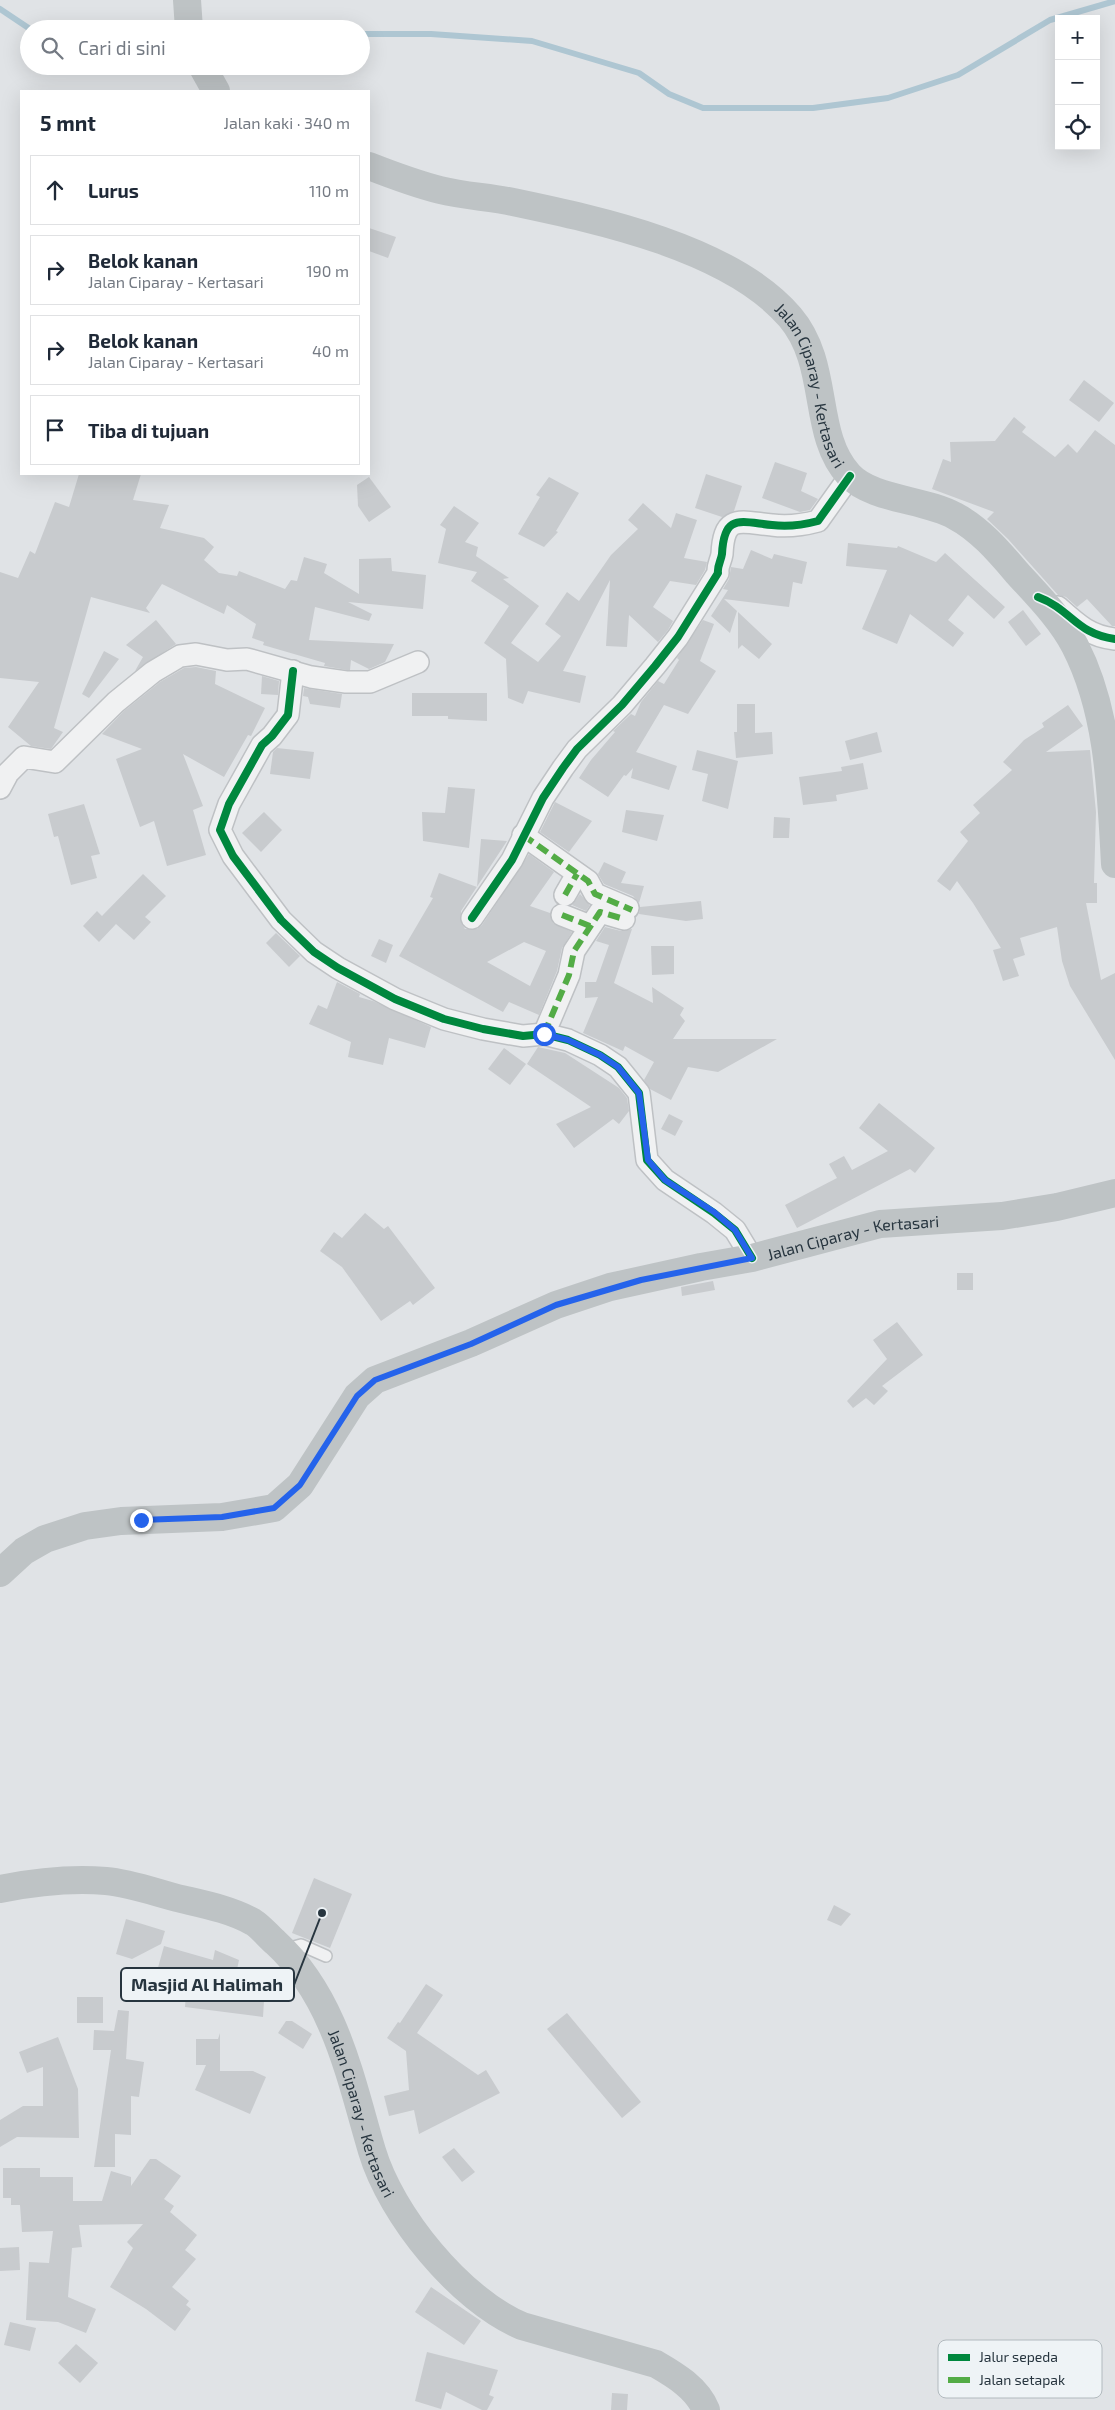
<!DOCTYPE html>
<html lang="id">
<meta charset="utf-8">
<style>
body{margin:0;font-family:"Exo 2",sans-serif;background:#f6f6f7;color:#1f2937}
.controls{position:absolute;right:15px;top:15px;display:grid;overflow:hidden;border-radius:0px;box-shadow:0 5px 20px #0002}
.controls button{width:45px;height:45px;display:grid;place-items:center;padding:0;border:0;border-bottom:1px solid #e0e1e3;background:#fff;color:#1f2937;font:25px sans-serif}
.stop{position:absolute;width:15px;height:15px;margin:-11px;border:4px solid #2563eb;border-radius:50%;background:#fff}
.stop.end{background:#2563eb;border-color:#fff;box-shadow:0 1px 5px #0008}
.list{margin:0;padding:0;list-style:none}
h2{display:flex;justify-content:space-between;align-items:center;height:65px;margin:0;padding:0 20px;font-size:21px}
h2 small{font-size:16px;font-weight:400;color:#747a83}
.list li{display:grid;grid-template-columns:32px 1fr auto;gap:15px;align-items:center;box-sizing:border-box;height:70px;margin:0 10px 10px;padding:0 10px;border:1px solid #e0e1e3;border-radius:0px}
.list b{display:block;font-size:19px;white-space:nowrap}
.list p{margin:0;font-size:16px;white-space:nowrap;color:#747a83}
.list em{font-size:16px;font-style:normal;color:#747a83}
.icon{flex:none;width:28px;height:28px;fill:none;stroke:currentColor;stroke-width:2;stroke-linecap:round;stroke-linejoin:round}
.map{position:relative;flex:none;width:1115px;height:2410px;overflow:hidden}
.search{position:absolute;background:#fff;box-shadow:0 5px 20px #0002;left:20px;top:20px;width:350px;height:55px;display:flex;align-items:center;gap:12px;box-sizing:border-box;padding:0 18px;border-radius:28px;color:#747a83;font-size:19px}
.panel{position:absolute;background:#fff;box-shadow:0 5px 20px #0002;left:20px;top:90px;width:350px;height:385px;border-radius:0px}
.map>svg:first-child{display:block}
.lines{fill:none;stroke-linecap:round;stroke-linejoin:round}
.stream{stroke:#aec6d2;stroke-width:6}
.building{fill:#c8cbce;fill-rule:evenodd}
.lane-casing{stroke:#bec1c4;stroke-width:14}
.street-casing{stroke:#bec1c4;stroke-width:24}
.lane{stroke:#f0f1f2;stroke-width:11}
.street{stroke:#f0f1f2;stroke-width:21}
.secondary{stroke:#bec3c5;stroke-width:28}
.quiet{stroke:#53ac46;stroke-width:6;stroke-dasharray:12 6;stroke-linecap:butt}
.cycleway-casing{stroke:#eef3f6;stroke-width:11}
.cycleway{stroke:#00873e;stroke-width:8}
.route{stroke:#2563eb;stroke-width:6}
.labels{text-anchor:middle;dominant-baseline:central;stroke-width:4;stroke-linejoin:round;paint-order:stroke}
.street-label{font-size:16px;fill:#27353f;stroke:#eef3f6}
.key{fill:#eef3f6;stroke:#b2babf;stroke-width:1}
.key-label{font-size:14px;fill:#27353f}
.leader{fill:none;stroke:#27353f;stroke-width:2}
.callout-dot{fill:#27353f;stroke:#eef3f6;stroke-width:2}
.callout{fill:#eef3f6;stroke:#27353f;stroke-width:2}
.callout-label{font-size:18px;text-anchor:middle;font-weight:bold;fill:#27353f}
</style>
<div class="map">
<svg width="1115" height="2410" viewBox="0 0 1115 2410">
<rect width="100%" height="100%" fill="#e0e3e6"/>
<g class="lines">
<g class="stream">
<polyline points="0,9 30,29"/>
<polyline points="361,34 431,34 532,41 639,73 669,94 703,108 813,108 888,98 958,75 1050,20 1115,1"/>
</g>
</g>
<g class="building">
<polygon points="369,228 396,237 388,258 369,251"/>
<polygon points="1084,380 1114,403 1099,422 1069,400"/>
<polygon points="1014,417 1026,427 1022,432 1055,457 1068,444 1077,453 1095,430 1115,445 1115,626 1112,626 1087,599 1077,607 1066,597 1058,595 1008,539 987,519 994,512 932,489 943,459 951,462 950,442 995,441"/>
<polygon points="775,462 807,473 801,491 818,499 810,510 800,512 762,498"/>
<polygon points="79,474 141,474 133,500 169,505 160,528 204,538 214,547 204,560 219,573 237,576 239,571 285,589 291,580 297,581 304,557 327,564 324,573 359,594 359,559 391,558 392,571 426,575 423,609 348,602 372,614 369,621 315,607 309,640 394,644 385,662 369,669 351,660 350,670 347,670 324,666 325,663 263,645 264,642 252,638 256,624 227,605 224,614 162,584 146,608 150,613 91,597 54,728 63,732 51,749 31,746 8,727 39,682 0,678 0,572 18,578 30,551 35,554 55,502 69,507"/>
<polygon points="706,474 742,486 734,511 722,517 695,508"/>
<polygon points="369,477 391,507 369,522 358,506 357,485"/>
<polygon points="549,477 579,493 556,531 558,532 544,547 518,534 540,497 536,495"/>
<polygon points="643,503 671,528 676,513 697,520 684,558 707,562 705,570 696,585 670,581 653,607 673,621 668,630 658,642 629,615 627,647 606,646 610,580 563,671 586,676 580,703 528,691 523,704 508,698 506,659 484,643 509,606 471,581 477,572 438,563 446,529 440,525 454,506 479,523 465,542 478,547 476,556 509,578 503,579 539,606 511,643 538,662 561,636 545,624 567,592 579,601 611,555 638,529 628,520"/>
<polygon points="848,543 897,548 898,546 936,562 945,553 1005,607 994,619 968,595 948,620 964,633 953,647 910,614 897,644 862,629 887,570 846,566"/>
<polygon points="751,550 772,559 774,554 807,562 802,584 793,582 789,607 724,599 737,611 730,633 711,616 728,590 723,589 729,579 731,567 743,569"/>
<polygon points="1023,610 1041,634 1026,646 1008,622"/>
<polygon points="738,612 772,644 759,659 742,645 738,649"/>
<polygon points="156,620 176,644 135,671 143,657 126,645"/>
<polygon points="703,620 714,624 700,661 716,671 688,714 664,705 636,752 677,766 669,790 631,778 633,768 626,776 624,775 608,797 579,778 591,760 615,732 613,731 631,714 635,716 641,702 658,681 664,684 679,660 677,658"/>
<polygon points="104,651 119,659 89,698 82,694"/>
<polygon points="196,667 216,671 215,684 265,708 251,736 248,735 224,777 183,754 203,806 193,810 206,855 167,866 154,821 140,827 116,759 142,749 102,734 124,711 160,682 184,668"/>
<polygon points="262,676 279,681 278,695 261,694"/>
<polygon points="304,688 342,694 340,708 310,704 308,697 303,696"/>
<polygon points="412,693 487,693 487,721 448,719 448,716 412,716"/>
<polygon points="737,704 755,704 755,733 772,732 773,754 736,758 734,732 737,732"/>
<polygon points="1068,705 1083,726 1046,752 1090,750 1096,812 1094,883 1097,883 1097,903 1086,903 1101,980 1115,973 1115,1060 1070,986 1062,961 1057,927 1020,938 1025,955 1013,959 1019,976 1003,981 993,950 1001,948 973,903 957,881 950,891 937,881 968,841 960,832 980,813 973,805 1012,770 1003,762 1024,740 1044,727 1042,723"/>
<polygon points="877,732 882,752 850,760 845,741"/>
<polygon points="277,748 314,752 310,779 270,774 273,752"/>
<polygon points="697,750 738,761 728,809 702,801 708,774 692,770"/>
<polygon points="863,763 868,789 836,795 837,801 803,805 799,777 842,771 841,767"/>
<polygon points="448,787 475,789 469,848 423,841 422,812 445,813"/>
<polygon points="555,802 592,821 569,852 540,832"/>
<polygon points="84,804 100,854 91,856 97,878 71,885 58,836 54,837 48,814"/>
<polygon points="626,810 664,815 657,841 622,832"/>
<polygon points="264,812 282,830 261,852 242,833"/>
<polygon points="774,817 790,818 789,838 773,838"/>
<path d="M481,839L507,841L461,911V923L465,929H477L482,925L529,854L554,872L530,906L550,913L553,923L572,932L562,948L557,971L539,1015L509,1002L503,1012L399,956L433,898L430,897L439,873L477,887ZM524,942L546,951L530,986L487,962Z"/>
<polygon points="604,862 626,872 621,883 644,886 639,903 633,896 604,884 598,874"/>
<polygon points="143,874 166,896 145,917 151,922 134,940 116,924 99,942 83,926 97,911 102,916"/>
<polygon points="580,894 590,905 586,911 572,905"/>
<polygon points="701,901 703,919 686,921 639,914 640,907"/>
<polygon points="605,927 621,931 632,929 614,983 653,1003 652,987 684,1008 680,1015 685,1021 673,1039 777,1039 718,1072 688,1067 671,1100 650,1089 644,1080 654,1062 625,1046 623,1051 583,1033 598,997 585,998 585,982 596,982 609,945 596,941"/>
<polygon points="276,933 300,956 289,967 266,943"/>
<polygon points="379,939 393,945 386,963 371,956"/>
<polygon points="651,946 674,946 674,974 652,975"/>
<polygon points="337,982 360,994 359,997 373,1001 431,1027 425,1048 389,1038 383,1065 348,1057 351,1042 309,1024 318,1005 327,1009"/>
<polygon points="538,1047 565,1053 619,1088 627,1098 629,1111 619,1124 613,1119 574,1148 556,1124 591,1107 527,1064"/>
<polygon points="504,1048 526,1064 510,1085 488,1069"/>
<polygon points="879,1103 935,1148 915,1173 910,1169 797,1228 785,1205 837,1178 829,1164 844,1156 852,1170 888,1151 859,1128"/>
<polygon points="669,1114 683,1121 675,1136 661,1129"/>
<polygon points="365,1213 384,1229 388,1226 435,1288 413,1305 410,1301 381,1321 342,1267 320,1251 334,1232 342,1238"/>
<rect x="957" y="1273" width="16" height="17"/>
<polygon points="713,1281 715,1290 682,1296 681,1287"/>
<polygon points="897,1322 923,1355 882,1386 888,1391 874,1405 866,1398 853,1408 847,1401 887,1359 873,1340"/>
<polygon points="314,1878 352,1894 330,1948 292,1933"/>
<polygon points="834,1905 851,1914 841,1926 827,1920"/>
<polygon points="126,1919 165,1931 161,1944 132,1959 116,1954"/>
<polygon points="164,1946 213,1960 215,1950 239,1960 231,1998 264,2001 263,2017 185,2007 186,1994 197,1995 154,1982"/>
<polygon points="426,1984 443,1995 417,2033 478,2075 486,2070 500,2093 419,2134 414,2110 389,2116 384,2096 409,2090 406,2051 387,2038 398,2022 400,2023"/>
<rect x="77" y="1997" width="26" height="26"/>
<polygon points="118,2010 129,2011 126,2059 144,2062 139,2097 131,2096 131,2135 115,2134 115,2167 94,2167 111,2050 93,2050 94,2030 114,2031"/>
<polygon points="567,2013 641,2102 622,2118 547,2029"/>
<polygon points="286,2021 292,2021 312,2034 303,2049 278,2033"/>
<polygon points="220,2033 220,2071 253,2071 266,2077 250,2114 195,2090 206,2065 196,2065 196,2039 218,2039"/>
<polygon points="58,2037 78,2089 79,2138 17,2137 0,2147 0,2120 23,2106 43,2106 43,2067 27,2073 19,2052"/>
<polygon points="454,2148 475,2172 462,2182 442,2157"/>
<polygon points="150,2159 156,2159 181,2176 164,2199 174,2206 170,2212 197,2235 185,2250 196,2259 172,2287 189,2301 186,2305 191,2309 175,2331 146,2309 110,2287 133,2248 127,2242 143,2224 79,2225 82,2247 72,2248 68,2297 96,2309 86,2333 58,2322 26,2320 29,2262 49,2263 53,2231 22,2232 20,2205 11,2205 11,2198 3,2198 3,2168 40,2168 40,2177 73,2177 73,2201 102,2201 111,2171 131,2177 131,2186"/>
<polygon points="19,2247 20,2270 0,2271 0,2248"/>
<polygon points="431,2287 481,2321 464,2345 415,2312"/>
<polygon points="10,2322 36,2328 30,2351 4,2345"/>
<polygon points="76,2344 98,2363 80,2383 58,2363"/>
<polygon points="427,2352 498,2370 489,2395 494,2397 487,2410 482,2410 446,2392 441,2409 415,2401"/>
<polygon points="612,2393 628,2394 627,2410 611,2410"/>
</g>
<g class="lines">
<g class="lane-casing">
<polyline id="lane" points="283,1950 301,1945 326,1956"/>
</g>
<g class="street-casing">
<g id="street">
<path d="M1058,607C1077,624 1089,636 1115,639"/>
<polyline points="293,671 288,715 272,736 262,745 229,804 220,830 233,856 281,920 314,952 338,968 395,999 444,1019 483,1029 523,1036 544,1034 568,1040 600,1055 618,1067 639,1093 647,1160 665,1180 714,1213 735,1230 752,1258"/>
<polyline points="0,788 8,773 24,757 55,762 116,702 153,672 180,656 196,654 227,660 247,659 311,677 346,682 370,682 418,662"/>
<polyline points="523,835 588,881 595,894 628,908"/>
<polyline points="565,895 577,874"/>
<polyline points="562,915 590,926"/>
<path d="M472,918L512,860L543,798L563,768L577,749L622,705L655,666L678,637L718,573C717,566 721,561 722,554C724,513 740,522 772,525C787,527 803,525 818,521L850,476"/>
<polyline points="544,1034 569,975 574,951 600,912 624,919"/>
</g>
</g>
<use href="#lane" class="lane"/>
<use href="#street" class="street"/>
<g class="secondary">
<polyline points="187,0 189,29"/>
<polyline points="202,66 216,91"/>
<path id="s1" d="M369,166C392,175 416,184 440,190C464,196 489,197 513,202C599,220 731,248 790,317C831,365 811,434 849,475C872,500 925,499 955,516C980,529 1000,553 1018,574C1038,596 1061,619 1075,646C1109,712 1111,791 1115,864"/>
<path id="s2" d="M0,1573L24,1551L45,1539L85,1526L121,1521L222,1517L274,1508L300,1485L357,1396L375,1380L471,1343L556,1305L610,1287L701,1267L752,1258L880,1224L1002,1216L1057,1207L1115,1193"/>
<path id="s3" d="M0,1889C35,1882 70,1878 106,1881C130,1883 154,1892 177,1898C202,1904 230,1909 253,1922C261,1927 268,1936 275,1942C335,1997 350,2077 372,2151C391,2215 460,2300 522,2326L656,2364C675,2375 697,2388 706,2410"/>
</g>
<g class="quiet">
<polyline points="523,835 588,881 595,894 632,910"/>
<polyline points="565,895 577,874"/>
<polyline points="562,915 590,926"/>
<polyline points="544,1034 569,975 574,951 600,912 624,919"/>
</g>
<g class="cycleway-casing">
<g id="cycleway">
<path d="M1038,597C1071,609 1076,634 1115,639"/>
<polyline points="293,671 288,715 272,736 262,745 229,804 220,830 233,856 281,920 314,952 338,968 395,999 444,1019 483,1029 523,1036 544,1034 568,1040 600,1055 618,1067 639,1093 647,1160 665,1180 714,1213 735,1230 752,1258"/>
<path d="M472,918L512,860L543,798L563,768L577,749L622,705L655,666L678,637L718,573C717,566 721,561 722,554C724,513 740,522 772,525C787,527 803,525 818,521L850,476"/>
</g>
</g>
<use href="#cycleway" class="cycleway"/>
</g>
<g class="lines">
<polyline class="route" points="141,1520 222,1517 274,1508 300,1485 357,1396 375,1380 471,1344 556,1305 641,1280 752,1258 735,1230 714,1212 665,1180 648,1160 639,1093 618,1067 600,1055 568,1040 544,1034"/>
</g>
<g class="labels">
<g class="street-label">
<text stroke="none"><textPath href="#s1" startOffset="525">Jalan Ciparay - Kertasari</textPath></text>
<text stroke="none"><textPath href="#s2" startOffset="955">Jalan Ciparay - Kertasari</textPath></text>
<text stroke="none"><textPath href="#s3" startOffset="484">Jalan Ciparay - Kertasari</textPath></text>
</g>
</g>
<rect x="938" y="2340" width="164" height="58" rx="8" class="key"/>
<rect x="948" y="2354" width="22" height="7" fill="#00873e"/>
<rect x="948" y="2377" width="22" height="6" fill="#53ac46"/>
<g class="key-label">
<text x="979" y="2362">Jalur sepeda</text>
<text x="979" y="2385">Jalan setapak</text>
</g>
<path class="leader" d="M322 1913L294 1985"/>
<circle class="callout-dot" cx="322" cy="1913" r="5"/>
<rect class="callout" x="121" y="1968" width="173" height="33" rx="5"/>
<g class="callout-label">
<text x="207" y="1991">Masjid Al Halimah</text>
</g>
</svg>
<div class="controls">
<button>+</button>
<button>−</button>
<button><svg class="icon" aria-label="locate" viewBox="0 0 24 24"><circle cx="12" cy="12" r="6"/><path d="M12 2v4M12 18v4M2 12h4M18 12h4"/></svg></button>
</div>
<div class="stop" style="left:544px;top:1034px"></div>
<div class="stop end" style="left:141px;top:1520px"></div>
<div class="search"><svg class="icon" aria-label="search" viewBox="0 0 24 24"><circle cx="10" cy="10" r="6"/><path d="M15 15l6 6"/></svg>Cari di sini</div>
<section class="panel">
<h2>5 mnt<small>Jalan kaki · 340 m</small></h2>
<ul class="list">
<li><svg class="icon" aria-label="ahead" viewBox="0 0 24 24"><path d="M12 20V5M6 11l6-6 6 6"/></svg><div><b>Lurus</b></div><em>110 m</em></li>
<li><svg class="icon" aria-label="right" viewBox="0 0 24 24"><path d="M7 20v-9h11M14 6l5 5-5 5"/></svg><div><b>Belok kanan</b><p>Jalan Ciparay - Kertasari</p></div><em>190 m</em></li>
<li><svg class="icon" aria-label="right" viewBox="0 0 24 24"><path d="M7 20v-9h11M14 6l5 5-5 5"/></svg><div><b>Belok kanan</b><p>Jalan Ciparay - Kertasari</p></div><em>40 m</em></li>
<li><svg class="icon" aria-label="arrive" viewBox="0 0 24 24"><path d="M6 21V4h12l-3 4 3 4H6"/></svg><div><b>Tiba di tujuan</b></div></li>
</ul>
</section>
</div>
